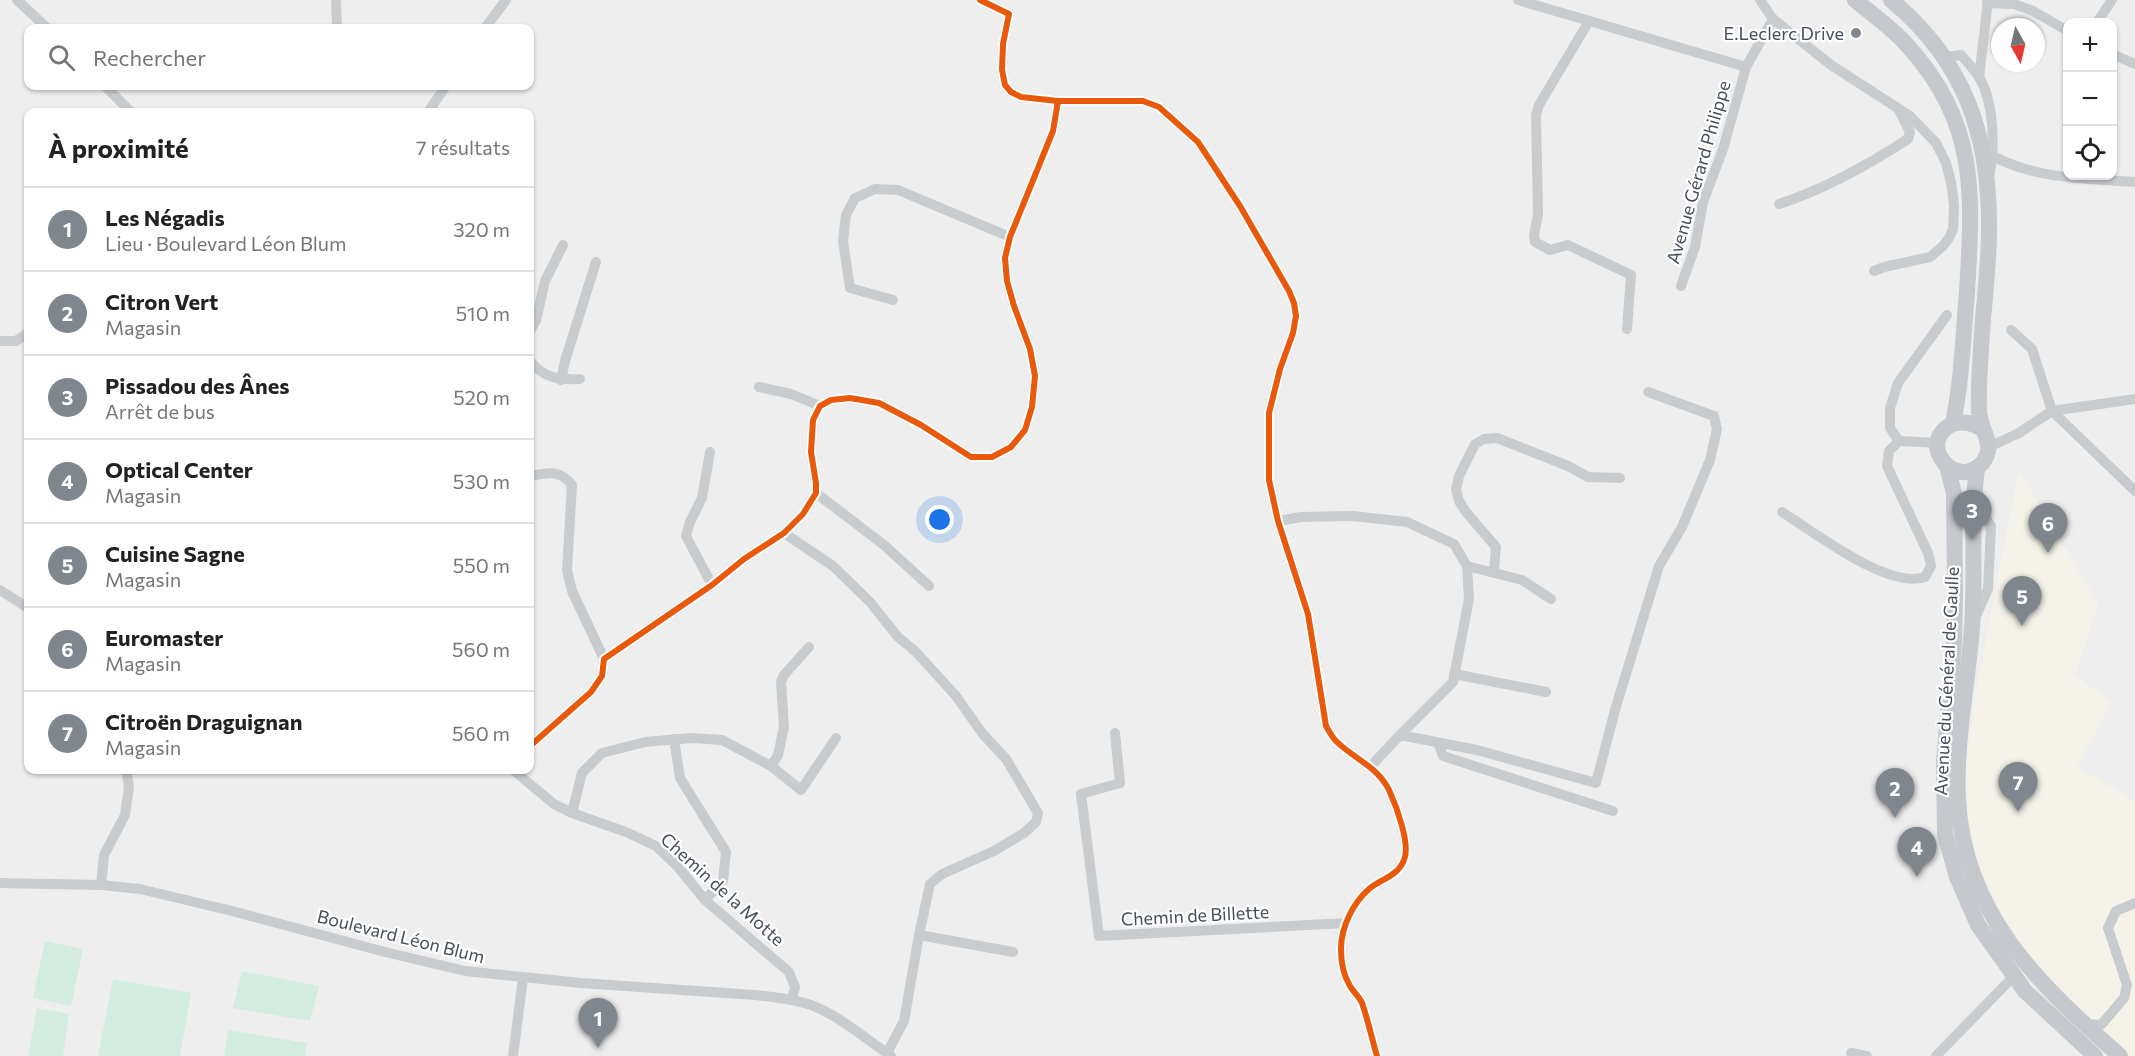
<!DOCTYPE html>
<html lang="fr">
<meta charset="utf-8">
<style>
body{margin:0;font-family:Commissioner,sans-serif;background:#f2f2f2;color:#222}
.controls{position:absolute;right:18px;top:18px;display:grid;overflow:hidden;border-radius:12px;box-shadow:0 2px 4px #0004}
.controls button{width:54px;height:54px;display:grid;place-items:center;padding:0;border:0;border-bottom:2px solid #e0e0e0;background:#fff;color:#222;font:30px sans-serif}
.compass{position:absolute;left:1991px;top:18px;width:54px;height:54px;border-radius:50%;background:#fff;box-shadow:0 2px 4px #0004;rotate:172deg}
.you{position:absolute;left:940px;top:520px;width:21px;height:21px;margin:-15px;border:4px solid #fff;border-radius:50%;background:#1a73e8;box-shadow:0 0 0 9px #1a73e833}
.badge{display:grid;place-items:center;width:39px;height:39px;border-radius:50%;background:#80868e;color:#fff;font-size:20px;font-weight:700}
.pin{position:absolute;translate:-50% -50px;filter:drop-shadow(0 2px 3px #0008)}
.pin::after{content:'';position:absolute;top:32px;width:21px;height:18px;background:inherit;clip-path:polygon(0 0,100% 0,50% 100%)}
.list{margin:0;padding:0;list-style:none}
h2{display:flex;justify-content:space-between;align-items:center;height:78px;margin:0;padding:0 24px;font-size:26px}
h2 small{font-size:20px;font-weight:400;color:#767676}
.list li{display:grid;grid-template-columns:39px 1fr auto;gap:18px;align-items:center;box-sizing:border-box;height:84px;padding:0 24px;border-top:2px solid #e0e0e0}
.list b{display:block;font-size:22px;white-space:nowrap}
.list p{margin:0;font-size:20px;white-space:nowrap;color:#767676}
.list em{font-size:20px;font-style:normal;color:#767676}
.icon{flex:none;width:33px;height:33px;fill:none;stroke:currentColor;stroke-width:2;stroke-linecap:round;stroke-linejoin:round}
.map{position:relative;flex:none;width:2135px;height:1056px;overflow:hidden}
.search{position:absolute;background:#fff;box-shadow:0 2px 4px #0004;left:24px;top:24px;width:510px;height:66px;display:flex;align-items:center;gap:15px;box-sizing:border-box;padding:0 21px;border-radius:12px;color:#767676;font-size:22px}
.panel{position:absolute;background:#fff;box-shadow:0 2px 4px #0004;left:24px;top:108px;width:510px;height:666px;border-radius:12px}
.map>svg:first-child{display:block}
.commercial{fill:#f5f3e9}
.green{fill:#d2ede0}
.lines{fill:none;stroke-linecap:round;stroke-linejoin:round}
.minor{stroke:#c9cccf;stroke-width:10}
.primary{stroke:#c5c8cc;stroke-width:16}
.cycleway-casing{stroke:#fff;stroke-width:10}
.cycleway{stroke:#e8590c;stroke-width:6}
.poi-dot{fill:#80868e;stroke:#fff;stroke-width:2}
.labels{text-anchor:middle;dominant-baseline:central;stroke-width:4.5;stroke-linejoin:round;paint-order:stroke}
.poi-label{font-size:18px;fill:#454e5a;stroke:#fff;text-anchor:end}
.street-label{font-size:18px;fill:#454e5a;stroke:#fff}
</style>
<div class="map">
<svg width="2135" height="1056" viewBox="0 0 2135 1056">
<rect width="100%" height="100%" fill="#eee"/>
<polygon class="commercial" points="2019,470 2098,604 2075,675 2111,702 2077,767 2135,801 2135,1056 2129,1056 2090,1024 2030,957 2004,918 1977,862 1968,829 1966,766 1975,696"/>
<g class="green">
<polygon points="45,941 83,949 71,1006 33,998"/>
<polygon points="242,971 319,986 310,1021 233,1008"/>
<polygon points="113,979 191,993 180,1056 98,1056"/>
<polygon points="37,1008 69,1014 63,1056 28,1056"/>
<polygon points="228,1030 307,1043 305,1056 224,1056"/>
</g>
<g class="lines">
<g class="minor">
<polyline points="17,0 47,28"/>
<polyline points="336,0 337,28"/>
<path d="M980,0L1009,14L1003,44L1002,70L1005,85L1011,92L1021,97L1058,101H1143L1159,107L1198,142L1240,206L1289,291L1294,303L1296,316L1293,333L1280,369L1269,413V480L1278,521L1308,614L1326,726C1329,731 1332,737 1336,741C1354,759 1377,766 1389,790C1396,805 1411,845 1404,860C1398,876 1381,879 1369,889C1353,903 1341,927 1341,949C1341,960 1343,974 1349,984C1352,991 1359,996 1362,1003C1368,1020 1372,1039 1377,1056"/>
<polyline points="1518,0 1746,67"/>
<polyline points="1760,0 1773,19 1831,65 1910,116 1936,143 1946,163 1951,182 1954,205 1953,229 1949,238 1943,246 1930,257 1884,267 1874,271"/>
<polyline points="1987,3 2014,4 2033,11 2068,31"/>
<polyline points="1589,21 1539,105 1536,115 1538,214 1534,235 1535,242 1550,250 1568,245 1631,275 1627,329"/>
<polyline points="2097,22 2112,0"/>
<polyline points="485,28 506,0"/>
<polyline points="2112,54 2135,64"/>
<path d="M1945,57L1961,55C1967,62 1974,69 1979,77C1994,102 1995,145 1990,173"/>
<polyline points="1979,78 1988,0"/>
<polyline points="105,86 131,112"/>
<polyline points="428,112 446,86"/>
<path d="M1993,156C2035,179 2089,179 2135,182"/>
<path d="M1779,204C1825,189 1868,165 1908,139L1910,132L1899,110"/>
<polyline points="1681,286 1695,247 1703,202 1723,149 1746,67 1773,19"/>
<polyline points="893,300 850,288 843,241 846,215 855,198 875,189 898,190 1010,237"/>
<polyline points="2011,330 2032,349 2052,411 2135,491"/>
<polyline points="530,331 536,321 545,281 563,245"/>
<polyline points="0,341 16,341 28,333"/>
<path d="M530,361C544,378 558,380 580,379"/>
<polyline points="561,380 565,361 596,262"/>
<polyline points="759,387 791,394 820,406"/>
<polyline points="1899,441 1890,428 1890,408 1898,383 1947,315"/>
<polyline points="1989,447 2019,433 2052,411 2135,399"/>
<polyline points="710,452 702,498 690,522 686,536 712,585"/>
<path d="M530,476C548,473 559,469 572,485L567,570L572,591L604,659"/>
<polyline points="816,493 884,545 929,586"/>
<polyline points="1973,506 1983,514 1991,526 1988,589 1976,616"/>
<path d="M1782,512C1814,532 1888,590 1925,577L1931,566L1928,553L1887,466L1889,451L1899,441L1938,443"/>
<polyline points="1278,521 1301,517 1353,516 1407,522 1454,544 1467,566 1469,599 1453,682 1400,735"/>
<polyline points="784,533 833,566 870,602 898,637 915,651 956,696 982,733 1006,759 1038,813 1036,822 1024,833 994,851 942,874 930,884 919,935 904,1021 887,1053"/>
<polyline points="1467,566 1522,580 1551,599"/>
<polyline points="1494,572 1496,547 1466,512 1459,501 1456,490 1459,476 1475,444 1484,439 1497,438 1568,466 1588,477 1620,478"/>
<polyline points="0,590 28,608"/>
<polyline points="1454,674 1546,692"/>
<polyline points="1115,733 1120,783 1081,794 1099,936 1346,923"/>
<polyline points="674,739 680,778 726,852 723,881 705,900"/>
<polyline points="1438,743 1443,756 1613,811"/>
<polyline points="530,746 591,692 602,676 604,659 712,585 744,559 784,533 803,514 816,493 816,483 811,452 813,420 820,406 831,400 850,398 879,403 921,425 971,457 992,457 1011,447 1025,430 1032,407 1035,376 1030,349 1014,306 1007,281 1005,258 1010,237 1053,131 1058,101"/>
<polyline points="771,766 778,755 784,727 781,682 784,675 809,647"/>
<polyline points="1371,766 1400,735 1477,750 1596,783 1615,710 1659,566 1682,527 1710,460 1717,429 1714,416 1648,392"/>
<polyline points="513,770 554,804 572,813 626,832 656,846 678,867 705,900 789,972 795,987 792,1000"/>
<polyline points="572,813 582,773 602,753 645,742 692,738 722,740 771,766 801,790 836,738"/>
<path d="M0,883L101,885L140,889L232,911L385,952L465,971L581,983L755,995C774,997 793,999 811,1005C840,1016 866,1039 891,1056"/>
<polyline points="101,885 104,855 125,815 129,787 126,770"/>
<polyline points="919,935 1013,952"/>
<polyline points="2085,1024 2101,1025 2124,998 2127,985 2108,928 2116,911 2135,903"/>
<polyline points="1851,1053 1867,1056"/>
<polyline points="513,1056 523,978"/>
<polyline points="1936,1056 2014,976"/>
</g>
<g class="primary">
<path d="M1855,0C1872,14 1892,28 1907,45C1978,123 1973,194 1967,292C1963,336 1962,380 1953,423"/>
<path d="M1891,0C1965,61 1990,136 1989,230C1989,269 1983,308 1981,348C1980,369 1978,391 1979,412C1980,425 1990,439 1988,451C1986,462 1977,470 1966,472C1957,473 1948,468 1943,461C1924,436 1956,409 1983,430"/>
<polyline points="1947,466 1954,493 1955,592 1954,642 1944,763 1945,834 1957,877 1978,925 2025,991 2095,1056"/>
<path d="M1977,468C1970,521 1976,573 1972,627C1968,683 1955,742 1958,799C1964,915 2038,983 2120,1056"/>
</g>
<g class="cycleway-casing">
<g id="cycleway">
<path d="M980,0L1009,14L1003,44L1002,70L1005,85L1011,92L1021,97L1058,101H1143L1159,107L1198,142L1240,206L1289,291L1294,303L1296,316L1293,333L1280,369L1269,413V480L1278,521L1308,614L1326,726C1329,731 1332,737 1336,741C1354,759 1377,766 1389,790C1396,805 1411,845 1404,860C1398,876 1381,879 1369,889C1353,903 1341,927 1341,949C1341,960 1343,974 1349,984C1352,991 1359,996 1362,1003C1368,1020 1372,1039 1377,1056"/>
<polyline points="530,746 591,692 602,676 604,659 712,585 744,559 784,533 803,514 816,493 816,483 811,452 813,420 820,406 831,400 850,398 879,403 921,425 971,457 992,457 1011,447 1025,430 1032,407 1035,376 1030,349 1014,306 1007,281 1005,258 1010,237 1053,131 1058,101"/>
</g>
</g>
<use href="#cycleway" class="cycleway"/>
</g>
<circle class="poi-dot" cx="1856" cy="33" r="6"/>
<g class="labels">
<g class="poi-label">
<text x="1844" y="33">E.Leclerc Drive</text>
</g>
<g class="street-label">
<text transform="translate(1698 172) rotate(-74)">Avenue Gérard Philippe</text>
<text transform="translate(1946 681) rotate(-87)">Avenue du Général de Gaulle</text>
<text transform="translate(723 889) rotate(42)">Chemin de la Motte</text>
<text transform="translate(1195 915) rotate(-3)">Chemin de Billette</text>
<text transform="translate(401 936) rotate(14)">Boulevard Léon Blum</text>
</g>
</g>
</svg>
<div class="controls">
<button>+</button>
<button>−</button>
<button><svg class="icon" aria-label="locate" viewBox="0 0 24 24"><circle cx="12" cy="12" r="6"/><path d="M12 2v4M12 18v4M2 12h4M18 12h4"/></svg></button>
</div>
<svg class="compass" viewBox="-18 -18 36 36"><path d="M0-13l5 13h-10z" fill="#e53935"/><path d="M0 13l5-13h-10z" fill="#767676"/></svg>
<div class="you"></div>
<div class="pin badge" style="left:598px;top:1048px">1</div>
<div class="pin badge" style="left:1895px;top:818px">2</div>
<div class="pin badge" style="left:1972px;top:540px">3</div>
<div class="pin badge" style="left:1917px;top:877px">4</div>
<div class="pin badge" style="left:2022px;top:626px">5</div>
<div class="pin badge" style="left:2048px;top:553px">6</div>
<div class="pin badge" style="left:2018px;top:812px">7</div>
<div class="search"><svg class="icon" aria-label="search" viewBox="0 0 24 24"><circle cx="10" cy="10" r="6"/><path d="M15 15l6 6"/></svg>Rechercher</div>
<section class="panel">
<h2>À proximité<small>7 résultats</small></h2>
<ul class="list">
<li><span class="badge">1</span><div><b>Les Négadis</b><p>Lieu · Boulevard Léon Blum</p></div><em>320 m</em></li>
<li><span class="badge">2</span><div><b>Citron Vert</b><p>Magasin</p></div><em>510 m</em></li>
<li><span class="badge">3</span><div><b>Pissadou des Ânes</b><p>Arrêt de bus</p></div><em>520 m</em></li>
<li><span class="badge">4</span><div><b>Optical Center</b><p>Magasin</p></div><em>530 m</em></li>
<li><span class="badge">5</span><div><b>Cuisine Sagne</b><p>Magasin</p></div><em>550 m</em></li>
<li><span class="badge">6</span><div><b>Euromaster</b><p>Magasin</p></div><em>560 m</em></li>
<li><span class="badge">7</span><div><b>Citroën Draguignan</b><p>Magasin</p></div><em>560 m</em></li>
</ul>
</section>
</div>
